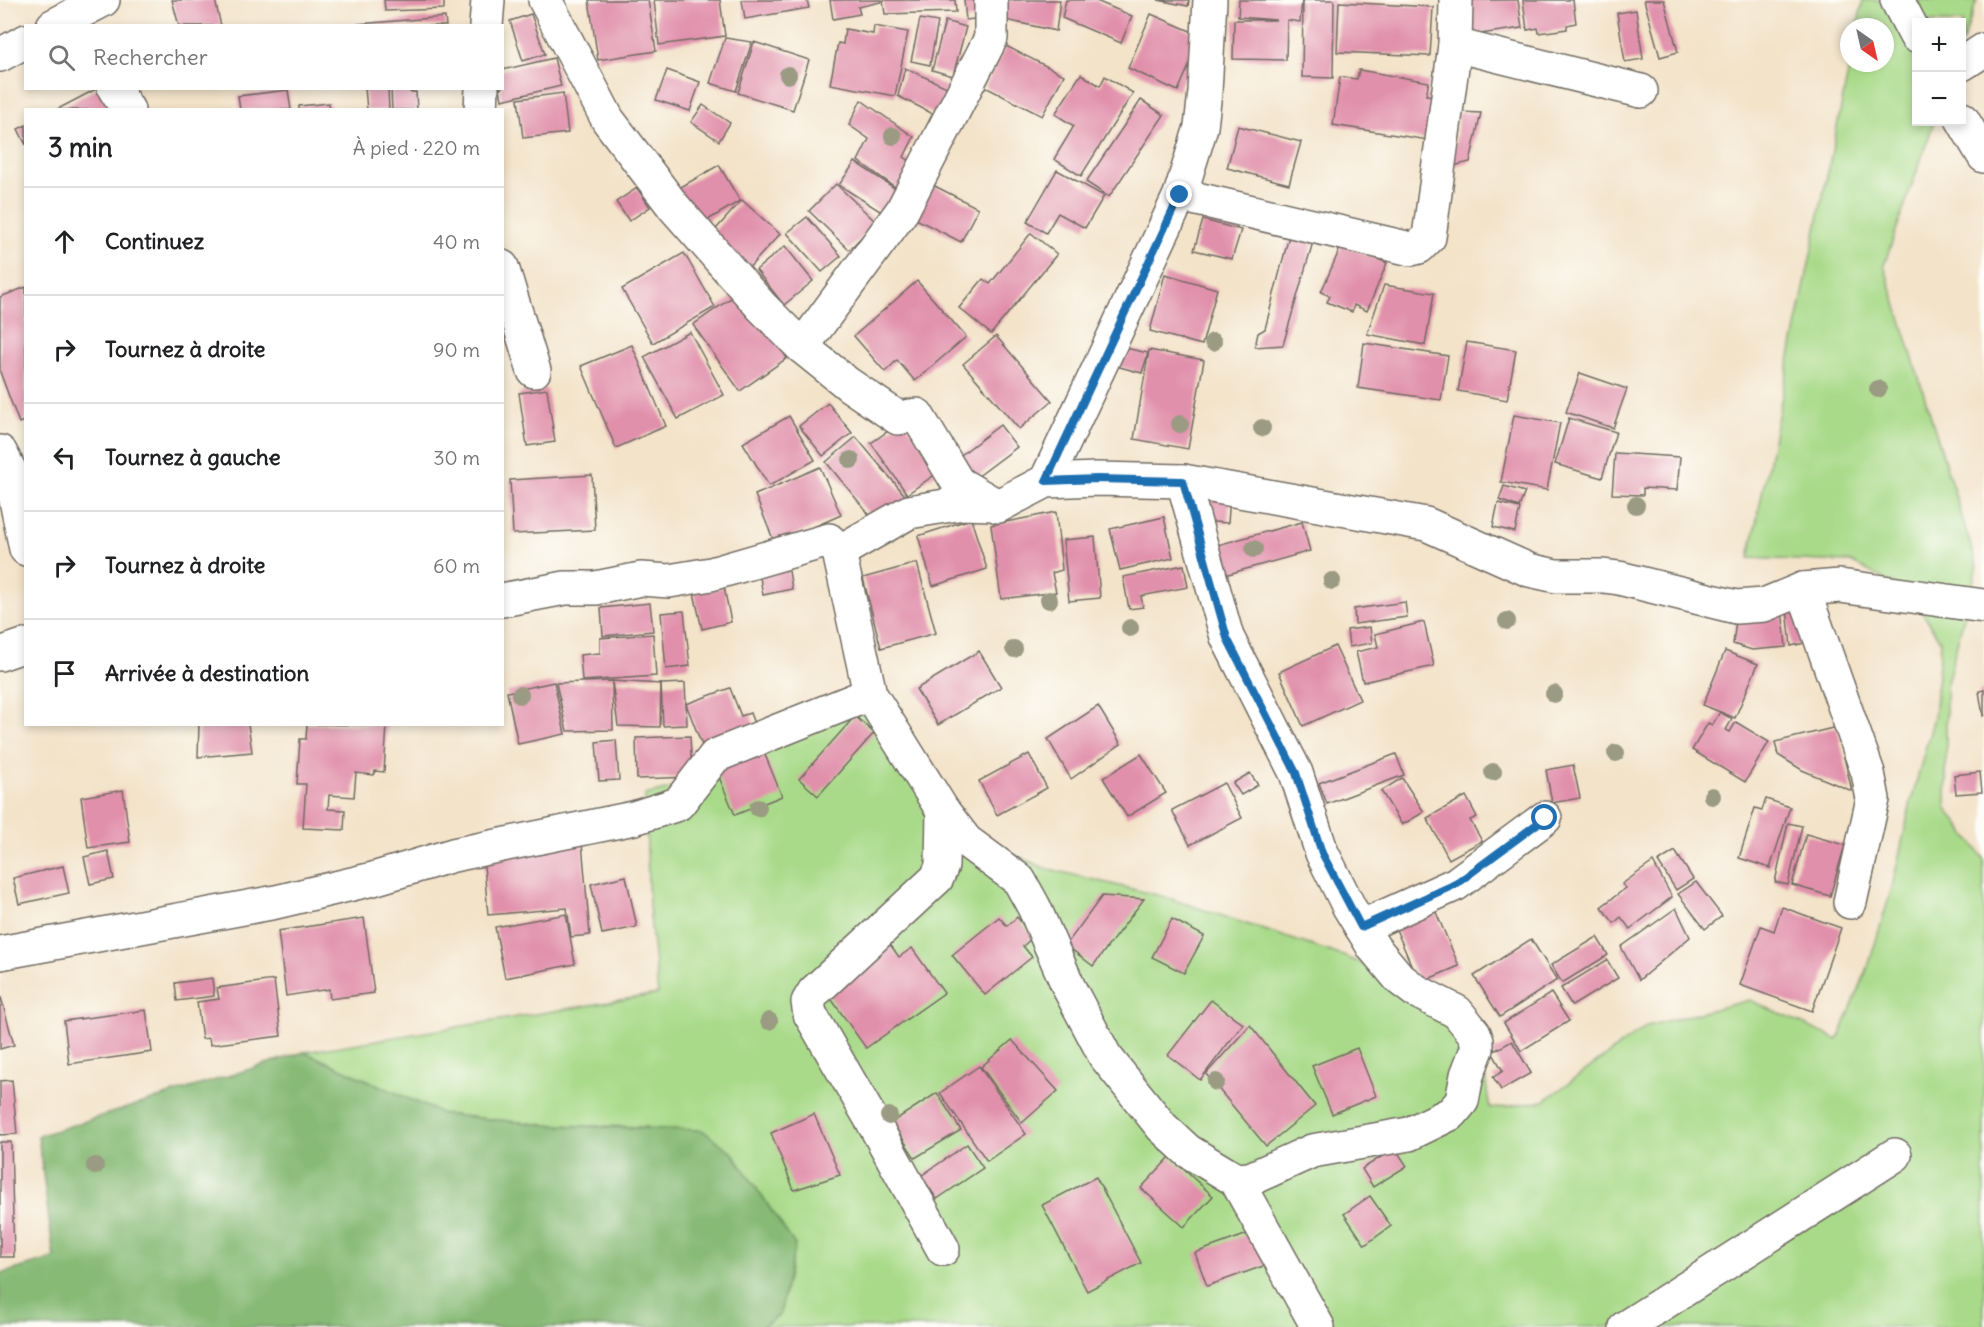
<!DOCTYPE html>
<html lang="fr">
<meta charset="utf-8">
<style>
body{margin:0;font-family:Delius,sans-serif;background:#f6f6f6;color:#202124}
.controls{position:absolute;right:18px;top:18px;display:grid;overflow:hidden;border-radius:0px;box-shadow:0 3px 9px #0003}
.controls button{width:54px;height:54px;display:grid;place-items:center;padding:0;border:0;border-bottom:2px solid #e0e0e0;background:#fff;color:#202124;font:30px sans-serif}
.compass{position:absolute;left:1840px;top:18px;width:54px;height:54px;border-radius:50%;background:#fff;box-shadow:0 3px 9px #0003;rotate:146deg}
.stop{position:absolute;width:18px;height:18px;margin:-14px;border:4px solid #1f6fb2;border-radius:50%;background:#fff}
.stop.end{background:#1f6fb2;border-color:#fff;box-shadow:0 2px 6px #0008}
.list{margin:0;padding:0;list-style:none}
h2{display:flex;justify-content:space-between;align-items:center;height:78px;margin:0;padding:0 24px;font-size:26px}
h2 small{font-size:20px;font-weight:400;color:#757577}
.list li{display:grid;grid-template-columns:39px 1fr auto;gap:18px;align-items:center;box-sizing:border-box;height:108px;padding:0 24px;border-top:2px solid #e0e0e0}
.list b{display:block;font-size:22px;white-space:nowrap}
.list em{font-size:20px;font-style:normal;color:#757577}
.icon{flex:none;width:33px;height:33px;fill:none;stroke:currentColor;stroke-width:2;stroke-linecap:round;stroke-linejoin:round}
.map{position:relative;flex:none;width:1984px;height:1327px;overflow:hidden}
.search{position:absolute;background:#fff;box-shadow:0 3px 9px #0003;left:24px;top:24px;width:480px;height:66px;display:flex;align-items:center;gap:15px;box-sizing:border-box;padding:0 21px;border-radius:0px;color:#757577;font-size:22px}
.panel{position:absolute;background:#fff;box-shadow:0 3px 9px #0003;left:24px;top:108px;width:480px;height:618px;border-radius:0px}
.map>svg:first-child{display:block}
.green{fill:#a9da89;stroke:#6a825a;stroke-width:1.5}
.forest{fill:#86ba75;stroke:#587250;stroke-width:1.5}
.building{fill:#e190ab}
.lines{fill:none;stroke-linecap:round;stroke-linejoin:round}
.minor-casing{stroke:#716b62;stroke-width:36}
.minor{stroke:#fff;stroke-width:33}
.tree{fill:#9a9b82}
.route{stroke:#1f6fb2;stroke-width:8}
</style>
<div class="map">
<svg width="1984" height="1327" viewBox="0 0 1984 1327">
<rect width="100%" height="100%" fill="#fdfcf7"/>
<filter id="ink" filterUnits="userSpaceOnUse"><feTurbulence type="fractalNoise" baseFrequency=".0167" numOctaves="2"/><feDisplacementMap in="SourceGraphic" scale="12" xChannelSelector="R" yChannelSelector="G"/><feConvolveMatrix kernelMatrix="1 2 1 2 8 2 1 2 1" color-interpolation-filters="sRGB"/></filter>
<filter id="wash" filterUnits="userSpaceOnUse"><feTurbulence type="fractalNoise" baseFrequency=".008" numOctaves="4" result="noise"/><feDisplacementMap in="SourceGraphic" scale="24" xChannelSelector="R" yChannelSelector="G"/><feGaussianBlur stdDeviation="1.35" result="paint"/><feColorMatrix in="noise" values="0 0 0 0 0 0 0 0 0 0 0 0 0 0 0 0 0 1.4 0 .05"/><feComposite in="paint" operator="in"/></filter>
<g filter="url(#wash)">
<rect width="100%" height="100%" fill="#f3e3c9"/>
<polygon class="green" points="1863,0 1977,0 1962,44 1962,22 1916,22 1916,122 1934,122 1884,265 1977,566 1946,687 1946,807 1984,859 1984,1327 762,1327 780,1315 647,1127 546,1125 443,1114 304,1052 658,994 649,906 645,795 678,787 854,702 977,839 1045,868 1165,897 1343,956 1424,990 1476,1020 1490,1109 1544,1101 1647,1026 1750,1000 1838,1040 1868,967 1892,888 1911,802 1934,717 1941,642 1910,593 1851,562 1749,558 1850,63 1885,63 1885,27 1857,27"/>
<polygon class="forest" points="304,1052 443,1114 546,1125 702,1130 732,1152 795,1245 780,1315 761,1327 0,1327 0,1274 54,1258 38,1136"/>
<g id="blocks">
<g class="building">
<polygon points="172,0 215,0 221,26 179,26"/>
<polygon points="384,0 444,0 444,9 385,11"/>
<polygon points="589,0 648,0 656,51 598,60"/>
<polygon points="654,0 720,0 725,36 659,45"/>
<polygon points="742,0 807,0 809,8 745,19"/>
<polygon points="830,0 881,0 881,2 858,7 860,14 833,19"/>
<polygon points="883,0 955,0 956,12 885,14"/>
<polygon points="964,0 980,0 982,18 966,20"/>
<polygon points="989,0 1060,0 1056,31 988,16"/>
<polygon points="1066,0 1094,0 1132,16 1121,43 1062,18"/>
<polygon points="1158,0 1189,0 1188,6"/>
<polygon points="1239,0 1302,0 1300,22 1287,20 1286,60 1233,59 1234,20 1276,20 1238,17"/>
<polygon points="1303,0 1334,0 1333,78 1302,77"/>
<polygon points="1469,0 1518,0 1522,28 1473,35"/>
<polygon points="1523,0 1573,0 1576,23 1567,25 1567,29 1539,33 1538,28 1527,30"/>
<polygon points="1644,0 1664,0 1678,52 1660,57"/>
<polygon points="1339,2 1433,7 1430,56 1337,52"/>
<polygon points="1636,10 1643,59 1625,62 1617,13"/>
<polygon points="531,14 545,54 523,61 510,21"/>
<polygon points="1151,14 1202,36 1178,91 1128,68"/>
<polygon points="445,17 446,26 358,26 358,24"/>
<polygon points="920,19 938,22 930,65 911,61"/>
<polygon points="945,21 966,27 953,76 932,70"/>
<polygon points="874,26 908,32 895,96 830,84 838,43 843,44 845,29 873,34"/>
<polygon points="725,38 752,42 736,91 710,83"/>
<polygon points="754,42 809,60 793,110 738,93"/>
<polygon points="1006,46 1064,75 1042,116 985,87"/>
<polygon points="554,58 561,86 502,100 500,88 502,88 502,70"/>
<polygon points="905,68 949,88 935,115 898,96"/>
<polygon points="667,70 700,82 690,111 656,100"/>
<polygon points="1359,70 1429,82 1426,95 1435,96 1428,140 1333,125 1340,77 1357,79"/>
<polygon points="1081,74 1100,86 1105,76 1133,93 1081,176 1054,159 1074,126 1055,114"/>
<polygon points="98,88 110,110 56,110"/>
<polygon points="365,88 388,88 389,110 367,110"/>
<polygon points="417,88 410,91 410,92 416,92 417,110 392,110 391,89"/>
<polygon points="288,90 291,110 240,110 238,96"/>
<polygon points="563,93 568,133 523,138 518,99"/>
<polygon points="861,100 914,137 904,157 910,161 901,191 858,161 869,139 849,125"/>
<polygon points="1141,100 1164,115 1109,197 1086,182"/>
<polygon points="329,103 330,110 299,110 299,106"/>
<polygon points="703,105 730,123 719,141 691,122"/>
<polygon points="1459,112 1481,113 1470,162 1453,166"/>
<polygon points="26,125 26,145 18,129"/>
<polygon points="1238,126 1301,142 1289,184 1227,168"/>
<polygon points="855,162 902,193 886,215 839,185"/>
<polygon points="719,165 740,201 696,227 674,191"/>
<polygon points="1057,170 1104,196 1085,228 1058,213 1046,233 1027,222"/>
<polygon points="927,182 978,208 961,242 910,216"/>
<polygon points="836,184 876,222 849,250 809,211"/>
<polygon points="637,188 650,207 629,221 616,202"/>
<polygon points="742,200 780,234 746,271 708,238"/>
<polygon points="807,217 841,256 822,272 787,233"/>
<polygon points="1203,220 1241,230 1232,259 1194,250"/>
<polygon points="1291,228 1315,235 1283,345 1255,347 1258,333 1265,329"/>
<polygon points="1031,233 1057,254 991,334 959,308 983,279 990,284"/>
<polygon points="1342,244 1387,263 1367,311 1354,305 1352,312 1327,302 1330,296 1321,292"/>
<polygon points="785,246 813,281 784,305 756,270"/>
<polygon points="684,253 715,307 653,343 622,289"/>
<polygon points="1165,274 1217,289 1202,345 1150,331"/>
<polygon points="917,281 966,337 915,381 897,360 885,372 854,336"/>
<polygon points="1384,285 1434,293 1425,345 1367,334"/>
<polygon points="26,287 26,420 19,423 0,372 0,297"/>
<polygon points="741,291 787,358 740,391 693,325"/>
<polygon points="690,332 724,395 678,419 644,357"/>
<polygon points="996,336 1052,401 1019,429 963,364"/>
<polygon points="1467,342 1516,350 1507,400 1458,391"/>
<polygon points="1364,343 1448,356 1441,400 1358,388"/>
<polygon points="632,345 666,426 616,448 581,366"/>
<polygon points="1117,346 1148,353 1142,373 1112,365"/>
<polygon points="1149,350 1204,360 1188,449 1134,439"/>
<polygon points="1580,373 1627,389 1613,428 1566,412"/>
<polygon points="547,389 555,442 527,446 519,393"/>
<polygon points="828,403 852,433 823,456 799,426"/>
<polygon points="1514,415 1560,423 1547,490 1501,482"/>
<polygon points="789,416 815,460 769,486 743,443"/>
<polygon points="1569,418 1616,432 1602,478 1555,464"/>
<polygon points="904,420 940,471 907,494 871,443"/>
<polygon points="1000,425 1017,447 973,480 957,458"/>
<polygon points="856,437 908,499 877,524 826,462"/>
<polygon points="1615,453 1680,457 1677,490 1643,488 1643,495 1612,494"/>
<polygon points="820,467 841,515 775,544 755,495"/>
<polygon points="592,475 595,530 513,534 510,480"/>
<polygon points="1504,486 1525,492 1519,507 1499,500"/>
<polygon points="1202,494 1230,496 1228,523 1199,521"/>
<polygon points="1498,503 1520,508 1515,532 1493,527"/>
<polygon points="1056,512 1062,570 1052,573 1056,592 1001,599 991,525"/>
<polygon points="1164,517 1173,558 1120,570 1110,529"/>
<polygon points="971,519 987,569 933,586 918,536"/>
<polygon points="1302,522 1310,551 1221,576 1214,546"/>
<polygon points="1095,537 1100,598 1069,601 1063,540"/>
<polygon points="917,563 936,633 881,648 863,578"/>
<polygon points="788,565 792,589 763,595 759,572"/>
<polygon points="1184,565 1188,587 1141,596 1143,607 1129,609 1123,577"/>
<polygon points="724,587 731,622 702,629 694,593"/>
<polygon points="1405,602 1407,617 1355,624 1354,609"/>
<polygon points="650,603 653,631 603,636 601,608"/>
<polygon points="1803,607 1814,641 1791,646 1787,609"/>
<polygon points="1782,609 1786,647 1752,650 1733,644 1737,613"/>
<polygon points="684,611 690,666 666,669 661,613"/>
<polygon points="1424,622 1434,666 1363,682 1356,652 1378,647 1375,634"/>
<polygon points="1370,627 1372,643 1349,647 1347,630"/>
<polygon points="653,634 656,676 582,681 580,655 600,653 600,638"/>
<polygon points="1335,646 1360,700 1303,726 1279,672"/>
<polygon points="979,651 1001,687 938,725 916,689"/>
<polygon points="1725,651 1758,664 1735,718 1703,705"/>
<polygon points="612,681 613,730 567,731 556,683"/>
<polygon points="612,681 661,684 660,727 618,726"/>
<polygon points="554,682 565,734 518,744 507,692"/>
<polygon points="685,683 687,725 663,726 661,684"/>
<polygon points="730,688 741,716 750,713 759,737 707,758 686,704"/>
<polygon points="1984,690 1984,715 1983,716 1979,691"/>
<polygon points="1098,706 1121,744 1071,779 1048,739"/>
<polygon points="1720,712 1732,719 1726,730 1730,732 1736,722 1769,742 1745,782 1692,750 1708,723 1712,725"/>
<polygon points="855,716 874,733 818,796 799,779"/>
<polygon points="199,724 248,724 252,752 198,757"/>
<polygon points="307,724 387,725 384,772 375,771 374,775 356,773 354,797 329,795 328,809 345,810 344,830 303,828 306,784 297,784 300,739 306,739"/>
<polygon points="1837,727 1852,791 1802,770 1778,755 1775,742"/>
<polygon points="690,736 692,777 637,779 636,738"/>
<polygon points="616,740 619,780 599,781 596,742"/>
<polygon points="763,750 782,796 735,815 716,770"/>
<polygon points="1029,754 1047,788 997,815 979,781"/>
<polygon points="1141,754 1166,793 1127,817 1103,778"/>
<polygon points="1396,754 1404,775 1327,804 1319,783"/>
<polygon points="1573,765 1580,798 1552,803 1546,770"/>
<polygon points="1980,772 1982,792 1956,794 1954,775"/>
<polygon points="1250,773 1258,785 1241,795 1233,783"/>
<polygon points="1402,778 1424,812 1402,825 1381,791"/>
<polygon points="1224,783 1242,818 1190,845 1172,810"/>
<polygon points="123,790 130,842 88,848 81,797"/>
<polygon points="1466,796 1477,817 1470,820 1482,841 1449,859 1427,818"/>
<polygon points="1766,799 1790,807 1770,868 1739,858 1755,808 1762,810"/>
<polygon points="1788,823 1802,826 1788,885 1775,882"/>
<polygon points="1806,834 1845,845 1830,896 1792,885"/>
<polygon points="582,843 590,935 571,937 567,908 488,915 483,853"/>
<polygon points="108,851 114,879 90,884 84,857"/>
<polygon points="1675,851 1693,879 1676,890 1658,862"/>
<polygon points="1653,862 1672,897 1630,929 1621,917 1614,923 1601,907 1626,888 1622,884"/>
<polygon points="63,866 69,893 19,904 13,878"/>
<polygon points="626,876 637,927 602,934 591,884"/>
<polygon points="1696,882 1722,916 1705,929 1678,894"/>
<polygon points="1102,896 1144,899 1093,966 1066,945"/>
<polygon points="1432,903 1459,966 1419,983 1392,920"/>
<polygon points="1782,907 1841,928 1812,1011 1740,985 1761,926 1774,931"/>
<polygon points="1676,908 1690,937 1639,980 1621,947"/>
<polygon points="566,914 575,964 505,978 495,927"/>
<polygon points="999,917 1007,926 1017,917 1033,937 1023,946 1032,957 985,995 952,955"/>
<polygon points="364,918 374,993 330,999 329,989 286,996 278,931"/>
<polygon points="1172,919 1204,936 1184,973 1152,957"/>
<polygon points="1597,937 1608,955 1562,983 1551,965"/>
<polygon points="1531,939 1557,980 1500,1017 1474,976"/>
<polygon points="887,940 899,957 912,948 944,993 866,1048 822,986"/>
<polygon points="1607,960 1618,978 1572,1006 1561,988"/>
<polygon points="212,978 214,996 177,1001 175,983"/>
<polygon points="274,980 281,1036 210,1045 209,1038 202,1039 197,1002 219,999 217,988"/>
<polygon points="1551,993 1569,1021 1521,1051 1504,1023"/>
<polygon points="0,994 14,1045 0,1049"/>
<polygon points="1211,1000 1243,1024 1200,1080 1168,1055"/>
<polygon points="146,1010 152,1052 69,1064 64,1021"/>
<polygon points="1250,1025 1315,1106 1266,1146 1206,1074"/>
<polygon points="1012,1040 1058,1091 1022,1123 981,1067"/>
<polygon points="1512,1041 1531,1073 1501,1090 1493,1077 1503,1071 1492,1052"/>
<polygon points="1357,1048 1376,1096 1332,1114 1312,1066"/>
<polygon points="979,1066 1026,1134 987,1161 940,1093"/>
<polygon points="12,1080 17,1134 0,1135 0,1081"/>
<polygon points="937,1093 961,1130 915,1158 892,1122"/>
<polygon points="814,1114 840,1175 794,1190 771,1133"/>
<polygon points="0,1142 11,1142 14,1257 0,1257"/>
<polygon points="967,1144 983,1168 937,1199 921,1176"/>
<polygon points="1395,1148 1407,1166 1373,1187 1362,1169"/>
<polygon points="1170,1157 1213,1196 1184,1227 1141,1188"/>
<polygon points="1096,1177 1141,1263 1087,1291 1042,1205"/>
<polygon points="1370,1196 1391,1226 1365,1245 1344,1214"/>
<polygon points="1256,1231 1269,1264 1207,1286 1195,1253"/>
</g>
</g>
</g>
<g filter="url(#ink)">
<use href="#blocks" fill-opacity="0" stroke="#716b62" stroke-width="1.5"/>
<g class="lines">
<g class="minor-casing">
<g id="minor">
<polyline points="545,0 608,120 674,207 762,307 802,347 848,384 898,418 917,415 958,483 994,504"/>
<polyline points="1897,0 1916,36"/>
<polyline points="53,26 103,0"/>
<polyline points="486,26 488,0"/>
<polyline points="1455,45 1641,91"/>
<polyline points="0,55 26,41"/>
<polyline points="1962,64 1984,50"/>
<polyline points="114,88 128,110"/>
<polyline points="481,110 482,88"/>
<polyline points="1962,119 1984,156"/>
<polyline points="1180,195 1411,249 1419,247 1429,237 1455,45 1456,0"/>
<polyline points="502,267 534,371"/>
<polyline points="802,347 902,211 991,38 991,0"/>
<polyline points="0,452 10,471 26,549"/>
<polyline points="1046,481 1180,195 1201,127 1205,92 1210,0"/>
<polyline points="839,552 870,694 943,811 966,841 1019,880 1034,907 1069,988 1105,1056 1162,1127 1188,1151 1236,1180 1250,1179 1312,1151 1409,1134 1452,1113 1462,1101 1467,1075 1477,1049 1477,1041 1474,1033 1457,1012 1416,991 1400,979 1374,948 1349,907 1322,853 1296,773 1227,637 1183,481"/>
<polyline points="1803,589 1868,773 1873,799 1850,902"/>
<polyline points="502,600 565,588 596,588 641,579 669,581 711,574 829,540 839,552 909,512 963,503 993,504 998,506 1046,481 1097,479 1183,481 1426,524 1529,570 1556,576 1603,576 1619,578 1736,607 1764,605 1803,589 1840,586 1984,606"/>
<polyline points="0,654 26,645"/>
<polyline points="943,811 942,866 937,878 814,992 808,1002 810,1014 874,1124 943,1249"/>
<polyline points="1361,927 1456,884 1545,818"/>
<polyline points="0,953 276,902 373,879 453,855 634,818 678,804 715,756 870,694"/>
<polyline points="1236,1180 1318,1327"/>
<polyline points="1626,1327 1895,1155"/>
</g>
</g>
<use href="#minor" class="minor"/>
</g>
<g class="tree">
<circle cx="788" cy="75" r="9"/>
<circle cx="893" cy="136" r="9"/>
<circle cx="1213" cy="342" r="9"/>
<circle cx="1878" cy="389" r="9"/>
<circle cx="1180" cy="424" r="9"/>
<circle cx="1262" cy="428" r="9"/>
<circle cx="851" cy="460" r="9"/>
<circle cx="1636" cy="505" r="9"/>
<circle cx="1254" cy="549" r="9"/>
<circle cx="1332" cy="581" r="9"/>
<circle cx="1049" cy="600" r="9"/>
<circle cx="1507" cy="621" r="9"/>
<circle cx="1130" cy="628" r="9"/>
<circle cx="1014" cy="649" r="9"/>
<circle cx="1554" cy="694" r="9"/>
<circle cx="520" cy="695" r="9"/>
<circle cx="1616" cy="753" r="9"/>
<circle cx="1493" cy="772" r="9"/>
<circle cx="1712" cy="796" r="9"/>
<circle cx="758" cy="808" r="9"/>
<circle cx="769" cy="1021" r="9"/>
<circle cx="1216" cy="1082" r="9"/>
<circle cx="889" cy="1116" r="9"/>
<circle cx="95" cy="1166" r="9"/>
</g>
</g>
<g class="lines" filter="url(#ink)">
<polyline class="route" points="1180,195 1046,481 1097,479 1183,481 1227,638 1296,773 1322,853 1361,927 1456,884 1545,818"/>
</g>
</svg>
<div class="controls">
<button>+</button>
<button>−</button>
</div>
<svg class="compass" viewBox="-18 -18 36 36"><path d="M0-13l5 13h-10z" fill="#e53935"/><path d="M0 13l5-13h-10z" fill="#757577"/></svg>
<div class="stop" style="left:1545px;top:818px"></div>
<div class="stop end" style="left:1180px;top:195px"></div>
<div class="search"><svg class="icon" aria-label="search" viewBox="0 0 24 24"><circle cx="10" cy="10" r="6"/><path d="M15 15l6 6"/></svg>Rechercher</div>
<section class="panel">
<h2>3 min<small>À pied · 220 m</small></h2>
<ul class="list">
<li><svg class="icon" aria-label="ahead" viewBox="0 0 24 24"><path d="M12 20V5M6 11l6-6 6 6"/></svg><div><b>Continuez</b></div><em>40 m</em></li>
<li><svg class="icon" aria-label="right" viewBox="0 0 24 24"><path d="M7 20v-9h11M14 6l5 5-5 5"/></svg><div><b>Tournez à droite</b></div><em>90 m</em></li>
<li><svg class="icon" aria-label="left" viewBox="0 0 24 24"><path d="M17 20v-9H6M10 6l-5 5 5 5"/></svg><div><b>Tournez à gauche</b></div><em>30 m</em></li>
<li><svg class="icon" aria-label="right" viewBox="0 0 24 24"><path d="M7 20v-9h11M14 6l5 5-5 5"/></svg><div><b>Tournez à droite</b></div><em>60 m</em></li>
<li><svg class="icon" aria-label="arrive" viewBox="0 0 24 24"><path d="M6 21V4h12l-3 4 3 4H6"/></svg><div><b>Arrivée à destination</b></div></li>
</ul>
</section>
</div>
